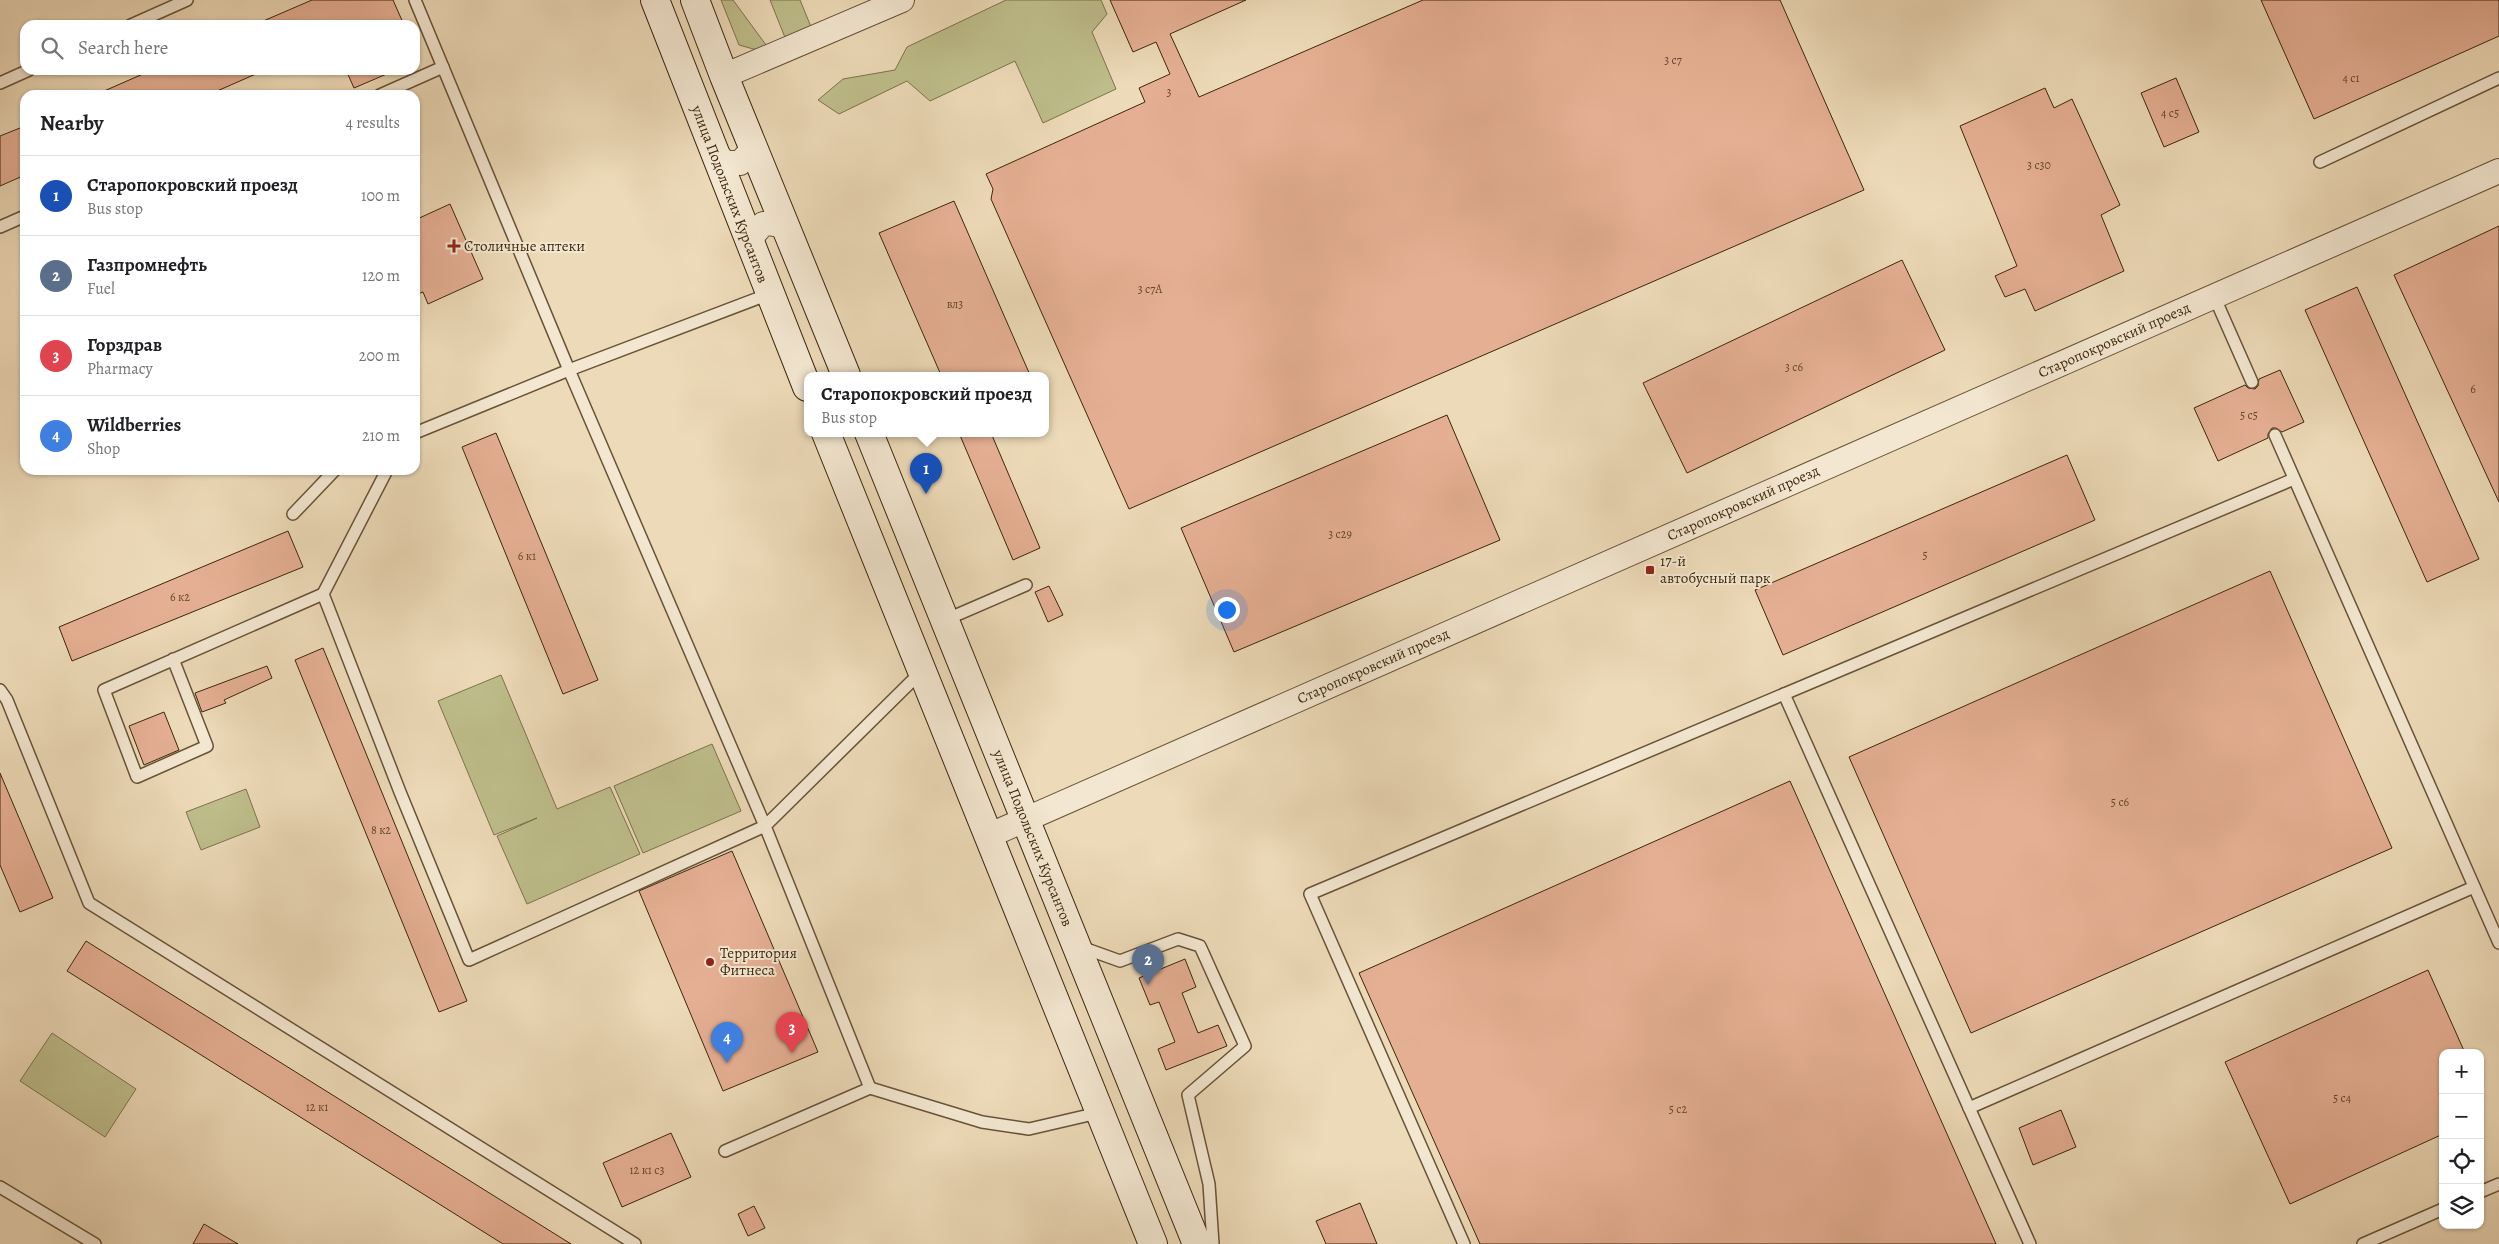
<!DOCTYPE html>
<meta charset="utf-8">
<style>
body{margin:0;font-family:Alegreya,serif;background:#f6f6f6;color:#202124}
.controls{position:absolute;right:15px;bottom:15px;display:grid;overflow:hidden;border-radius:10px;box-shadow:0 1px 4px #0004}
.controls button{width:45px;height:45px;display:grid;place-items:center;padding:0;border:0;border-bottom:1px solid #e0e0e0;background:#fff;color:#202124;font:25px sans-serif}
.you{position:absolute;left:1226px;top:609px;width:18px;height:18px;margin:-12px;border:4px solid #fff;border-radius:50%;background:#1a73e8;box-shadow:0 0 0 8px #1a73e833}
.badge{display:grid;place-items:center;width:32px;height:32px;border-radius:50%;background:#7c3aed;color:#fff;font-size:16px;font-weight:700}
.pin{position:absolute;translate:-50% -41px;filter:drop-shadow(0 1px 2px #0008)}
.pin::after{content:'';position:absolute;top:26px;width:18px;height:15px;background:inherit;clip-path:polygon(0 0,100% 0,50% 100%)}
.popup{position:absolute;left:804px;top:372px;width:245px;height:65px;box-sizing:border-box;display:grid;place-content:center;border-radius:10px;background:#fff;filter:drop-shadow(0 1px 4px #0005);font-size:16px;white-space:nowrap;color:#757577}
.popup b{font-size:19px;color:#202124}
.popup::after{content:'';position:absolute;left:50%;top:100%;margin-left:-10px;border:10px solid transparent;border-top-color:#fff}
.list{margin:0;padding:0;list-style:none}
h2{display:flex;justify-content:space-between;align-items:center;height:65px;margin:0;padding:0 20px;font-size:21px}
h2 small{font-size:16px;font-weight:400;color:#757577}
.list li{display:grid;grid-template-columns:32px 1fr auto;gap:15px;align-items:center;box-sizing:border-box;height:80px;padding:0 20px;border-top:1px solid #e0e0e0}
.list b{display:block;font-size:19px;white-space:nowrap}
.list p{margin:0;font-size:16px;white-space:nowrap;color:#757577}
.list em{font-size:16px;font-style:normal;color:#757577}
.icon{flex:none;width:28px;height:28px;fill:none;stroke:currentColor;stroke-width:2;stroke-linecap:round;stroke-linejoin:round}
.map{position:relative;flex:none;width:2499px;height:1244px;overflow:hidden}
.search{position:absolute;background:#fff;box-shadow:0 1px 4px #0004;left:20px;top:20px;width:400px;height:55px;display:flex;align-items:center;gap:12px;box-sizing:border-box;padding:0 18px;border-radius:15px;color:#757577;font-size:19px}
.panel{position:absolute;background:#fff;box-shadow:0 1px 4px #0004;left:20px;top:90px;width:400px;height:385px;border-radius:15px}
.map>svg:first-child{display:block}
.green{fill:#bebe8b;stroke:#7d724c}
.building{fill:#e5af93;stroke:#3c260c}
.lines{fill:none;stroke-linecap:round;stroke-linejoin:round}
.service-casing{stroke:#685337;stroke-width:14}
.minor-casing{stroke:#685337;stroke-width:26}
.secondary-casing{stroke:#3c260c;stroke-width:30}
.service{stroke:#f3e7d1;stroke-width:11}
.minor{stroke:#f3e7d1;stroke-width:24}
.secondary{stroke:#f3e7d1;stroke-width:28}
.poi-dot{fill:#8f2418;stroke:#f3e7d1;stroke-width:2}
.labels{text-anchor:middle;dominant-baseline:central;stroke-width:4;stroke-linejoin:round;paint-order:stroke}
.number-label{font-size:12px;fill:#66482e}
.street-label{font-size:15px;fill:#3c260c;stroke:#f3e7d1}
.poi-label{font-size:15px;fill:#3c260c;stroke:#f3e7d1;text-anchor:start}
</style>
<div class="map">
<svg width="2499" height="1244" viewBox="0 0 2499 1244">
<rect width="100%" height="100%" fill="#eddab8"/>
<filter id="stains"><feTurbulence type="fractalNoise" baseFrequency=".004" numOctaves="4"/><feColorMatrix values="0 0 0 0 .2 0 0 0 0 .09 0 0 0 0 .02 0 0 0 .5 -.17"/></filter>
<radialGradient id="worn" r=".72"><stop offset=".6" stop-color="#630" stop-opacity="0"/><stop offset="1" stop-color="#630" stop-opacity=".3"/></radialGradient>
<g class="green">
<polygon points="721,0 733,0 769,49 757,50 739,45"/>
<polygon points="770,0 800,0 816,39 788,45"/>
<polygon points="1006,0 1101,0 1107,14 1092,32 1116,89 1043,123 1015,61 930,101 907,81 839,114 818,100 843,79 895,70 907,47"/>
<polygon points="501,675 557,809 610,787 640,854 527,904 497,836 537,818 494,835 438,701"/>
<polygon points="712,744 741,811 643,853 614,786"/>
<polygon points="246,789 260,827 201,850 186,812"/>
<polygon points="52,1033 136,1089 105,1137 20,1081"/>
</g>
<g class="building">
<polygon points="312,0 393,0 404,25 254,25"/>
<polygon points="1110,0 1246,0 1170,34 1199,97 1423,0 1780,0 1864,190 1129,509 991,199 993,189 986,174 1145,102 1139,88 1170,74 1156,42 1133,52"/>
<polygon points="2261,0 2499,0 2499,36 2314,119"/>
<polygon points="152,70 265,70 208,95 95,95"/>
<polygon points="346,70 396,70 354,88"/>
<polygon points="2176,78 2199,132 2164,147 2141,93"/>
<polygon points="2045,88 2054,108 2072,99 2120,205 2101,215 2124,271 2035,311 2025,289 2005,297 1995,276 2017,266 1960,126"/>
<polygon points="25,126 25,175 0,186 0,136"/>
<polygon points="954,201 1030,375 941,375 879,233"/>
<polygon points="450,204 483,279 428,304 423,292 415,295 415,220"/>
<polygon points="2499,226 2499,502 2394,275"/>
<polygon points="1902,260 1945,350 1687,473 1643,383"/>
<polygon points="2357,287 2479,559 2427,582 2305,310"/>
<polygon points="2280,370 2304,422 2282,432 2276,428 2272,428 2268,434 2268,438 2218,461 2194,408 2245,385 2248,388 2255,389 2258,386 2259,379"/>
<polygon points="1447,415 1500,540 1234,652 1181,528"/>
<polygon points="496,433 598,680 563,694 462,447"/>
<polygon points="959,433 991,433 1040,548 1013,560"/>
<polygon points="2067,455 2095,520 1783,655 1755,590"/>
<polygon points="288,531 303,567 72,661 59,627"/>
<polygon points="2270,571 2392,848 1971,1033 1849,757"/>
<polygon points="1049,586 1063,615 1048,622 1035,592"/>
<polygon points="323,648 467,1001 439,1012 295,660"/>
<polygon points="267,666 272,678 224,700 226,703 202,712 195,693"/>
<polygon points="164,712 179,750 144,765 129,726"/>
<polygon points="0,773 53,898 20,912 0,865"/>
<polygon points="1790,781 1996,1244 1480,1244 1359,973"/>
<polygon points="732,851 818,1052 723,1091 639,891"/>
<polygon points="86,941 571,1244 503,1244 67,971"/>
<polygon points="1185,959 1196,987 1182,993 1198,1033 1218,1025 1227,1046 1166,1070 1158,1049 1175,1042 1159,1002 1150,1005 1139,978"/>
<polygon points="2428,970 2465,1053 2443,1053 2443,1134 2290,1204 2225,1062"/>
<polygon points="2061,1110 2076,1147 2033,1165 2019,1128"/>
<polygon points="671,1133 691,1177 622,1207 603,1163"/>
<polygon points="1360,1203 1377,1244 1326,1244 1316,1221"/>
<polygon points="754,1206 765,1228 748,1236 738,1214"/>
<polygon points="204,1224 238,1244 193,1244"/>
</g>
<g class="lines">
<g class="service-casing">
<g id="service">
<polyline points="415,0 569,370 769,294"/>
<polyline points="131,25 187,0"/>
<polyline points="0,83 29,70"/>
<polyline points="380,95 443,67"/>
<polyline points="2320,162 2499,78"/>
<polyline points="0,227 25,216"/>
<polyline points="2214,296 2252,382"/>
<polyline points="2275,435 2499,943"/>
<polyline points="387,470 323,594 400,792 469,960 765,826 569,370 415,433"/>
<polyline points="293,514 335,470"/>
<polyline points="945,620 1026,585"/>
<polyline points="173,659 207,746 137,777 104,690 323,594"/>
<polyline points="0,690 7,700 89,903 635,1244"/>
<polyline points="1784,694 2030,1244"/>
<polyline points="1081,947 1120,961 1178,939 1200,946 1245,1046 1188,1095 1209,1184 1213,1244"/>
<polyline points="870,1088 765,826 922,671"/>
<polyline points="1969,1108 2474,887"/>
<polyline points="725,1151 870,1088 982,1122 1029,1129 1098,1113"/>
<polyline points="0,1187 95,1244"/>
<polyline points="2480,1192 2499,1184"/>
<polyline points="1464,1244 1310,894 2294,479"/>
<polyline points="2363,1244 2443,1209"/>
</g>
</g>
<g class="minor-casing">
<g id="minor">
<polyline points="724,76 902,0"/>
<polyline points="715,152 725,163 740,163 750,152 750,138"/>
<path d="M752,250L753,235L763,224C775,222 783,225 790,235"/>
<polyline points="988,836 2499,171"/>
</g>
</g>
<g class="secondary-casing">
<g id="secondary">
<polyline points="655,0 807,387"/>
<polyline points="695,0 724,76 846,375"/>
<polyline points="826,433 1153,1244"/>
<polyline points="869,433 1197,1244"/>
</g>
</g>
<use href="#service" class="service"/>
<use href="#minor" class="minor"/>
<use href="#secondary" class="secondary"/>
</g>
<g class="poi-dot">
<path d="M451.5 238.5h5v5h5v5h-5v5h-5v-5h-5v-5h5z"/>
<rect x="1645" y="565" width="10" height="10" rx="2.5"/>
<circle cx="710" cy="962" r="5"/>
</g>
<g class="labels">
<g class="number-label">
<text x="1673" y="60">3 с7</text>
<text x="2351" y="78">4 с1</text>
<text x="1169" y="92">3</text>
<text x="2170" y="113">4 с5</text>
<text x="2039" y="165">3 с30</text>
<text x="1150" y="289">3 с7А</text>
<text x="955" y="304">вл3</text>
<text x="1794" y="367">3 с6</text>
<text x="2473" y="389">6</text>
<text x="2249" y="415">5 с5</text>
<text x="1340" y="534">3 с29</text>
<text x="1925" y="555">5</text>
<text x="527" y="556">6 к1</text>
<text x="180" y="597">6 к2</text>
<text x="2120" y="802">5 с6</text>
<text x="381" y="830">8 к2</text>
<text x="2342" y="1098">5 с4</text>
<text x="317" y="1107">12 к1</text>
<text x="1678" y="1109">5 с2</text>
<text x="647" y="1170">12 к1 с3</text>
</g>
<g class="street-label">
<text transform="translate(730 194) rotate(69)">улица Подольских Курсантов</text>
<text transform="translate(2114 340) rotate(-24)">Старопокровский проезд</text>
<text transform="translate(1743 503) rotate(-24)">Старопокровский проезд</text>
<text transform="translate(1373 666) rotate(-24)">Старопокровский проезд</text>
<text transform="translate(1033 838) rotate(68)">улица Подольских Курсантов</text>
</g>
<g class="poi-label">
<text x="464" y="246">Столичные аптеки</text>
<text x="1660" y="561">17-й<tspan x="1660" dy="17">автобусный парк</tspan></text>
<text x="720" y="953">Территория<tspan x="720" dy="17">Фитнеса</tspan></text>
</g>
</g>
<rect width="100%" height="100%" filter="url(#stains)"/>
<rect width="100%" height="100%" fill="url(#worn)"/>
</svg>
<div class="controls">
<button>+</button>
<button>−</button>
<button><svg class="icon" aria-label="locate" viewBox="0 0 24 24"><circle cx="12" cy="12" r="6"/><path d="M12 2v4M12 18v4M2 12h4M18 12h4"/></svg></button>
<button><svg class="icon" aria-label="layers" viewBox="0 0 24 24"><path d="M12 4l9 5-9 5-9-5zM3 14l9 5 9-5"/></svg></button>
</div>
<div class="you"></div>
<div class="pin badge" style="left:926px;top:494px;background:#1a4fb4">1</div>
<div class="popup"><b>Старопокровский проезд</b>Bus stop</div>
<div class="pin badge" style="left:1148px;top:985px;background:#5c6f8a">2</div>
<div class="pin badge" style="left:792px;top:1053px;background:#e0444e">3</div>
<div class="pin badge" style="left:727px;top:1063px;background:#3f7fe0">4</div>
<div class="search"><svg class="icon" aria-label="search" viewBox="0 0 24 24"><circle cx="10" cy="10" r="6"/><path d="M15 15l6 6"/></svg>Search here</div>
<section class="panel">
<h2>Nearby<small>4 results</small></h2>
<ul class="list">
<li><span class="badge" style="background:#1a4fb4">1</span><div><b>Старопокровский проезд</b><p>Bus stop</p></div><em>100 m</em></li>
<li><span class="badge" style="background:#5c6f8a">2</span><div><b>Газпромнефть</b><p>Fuel</p></div><em>120 m</em></li>
<li><span class="badge" style="background:#e0444e">3</span><div><b>Горздрав</b><p>Pharmacy</p></div><em>200 m</em></li>
<li><span class="badge" style="background:#3f7fe0">4</span><div><b>Wildberries</b><p>Shop</p></div><em>210 m</em></li>
</ul>
</section>
</div>
